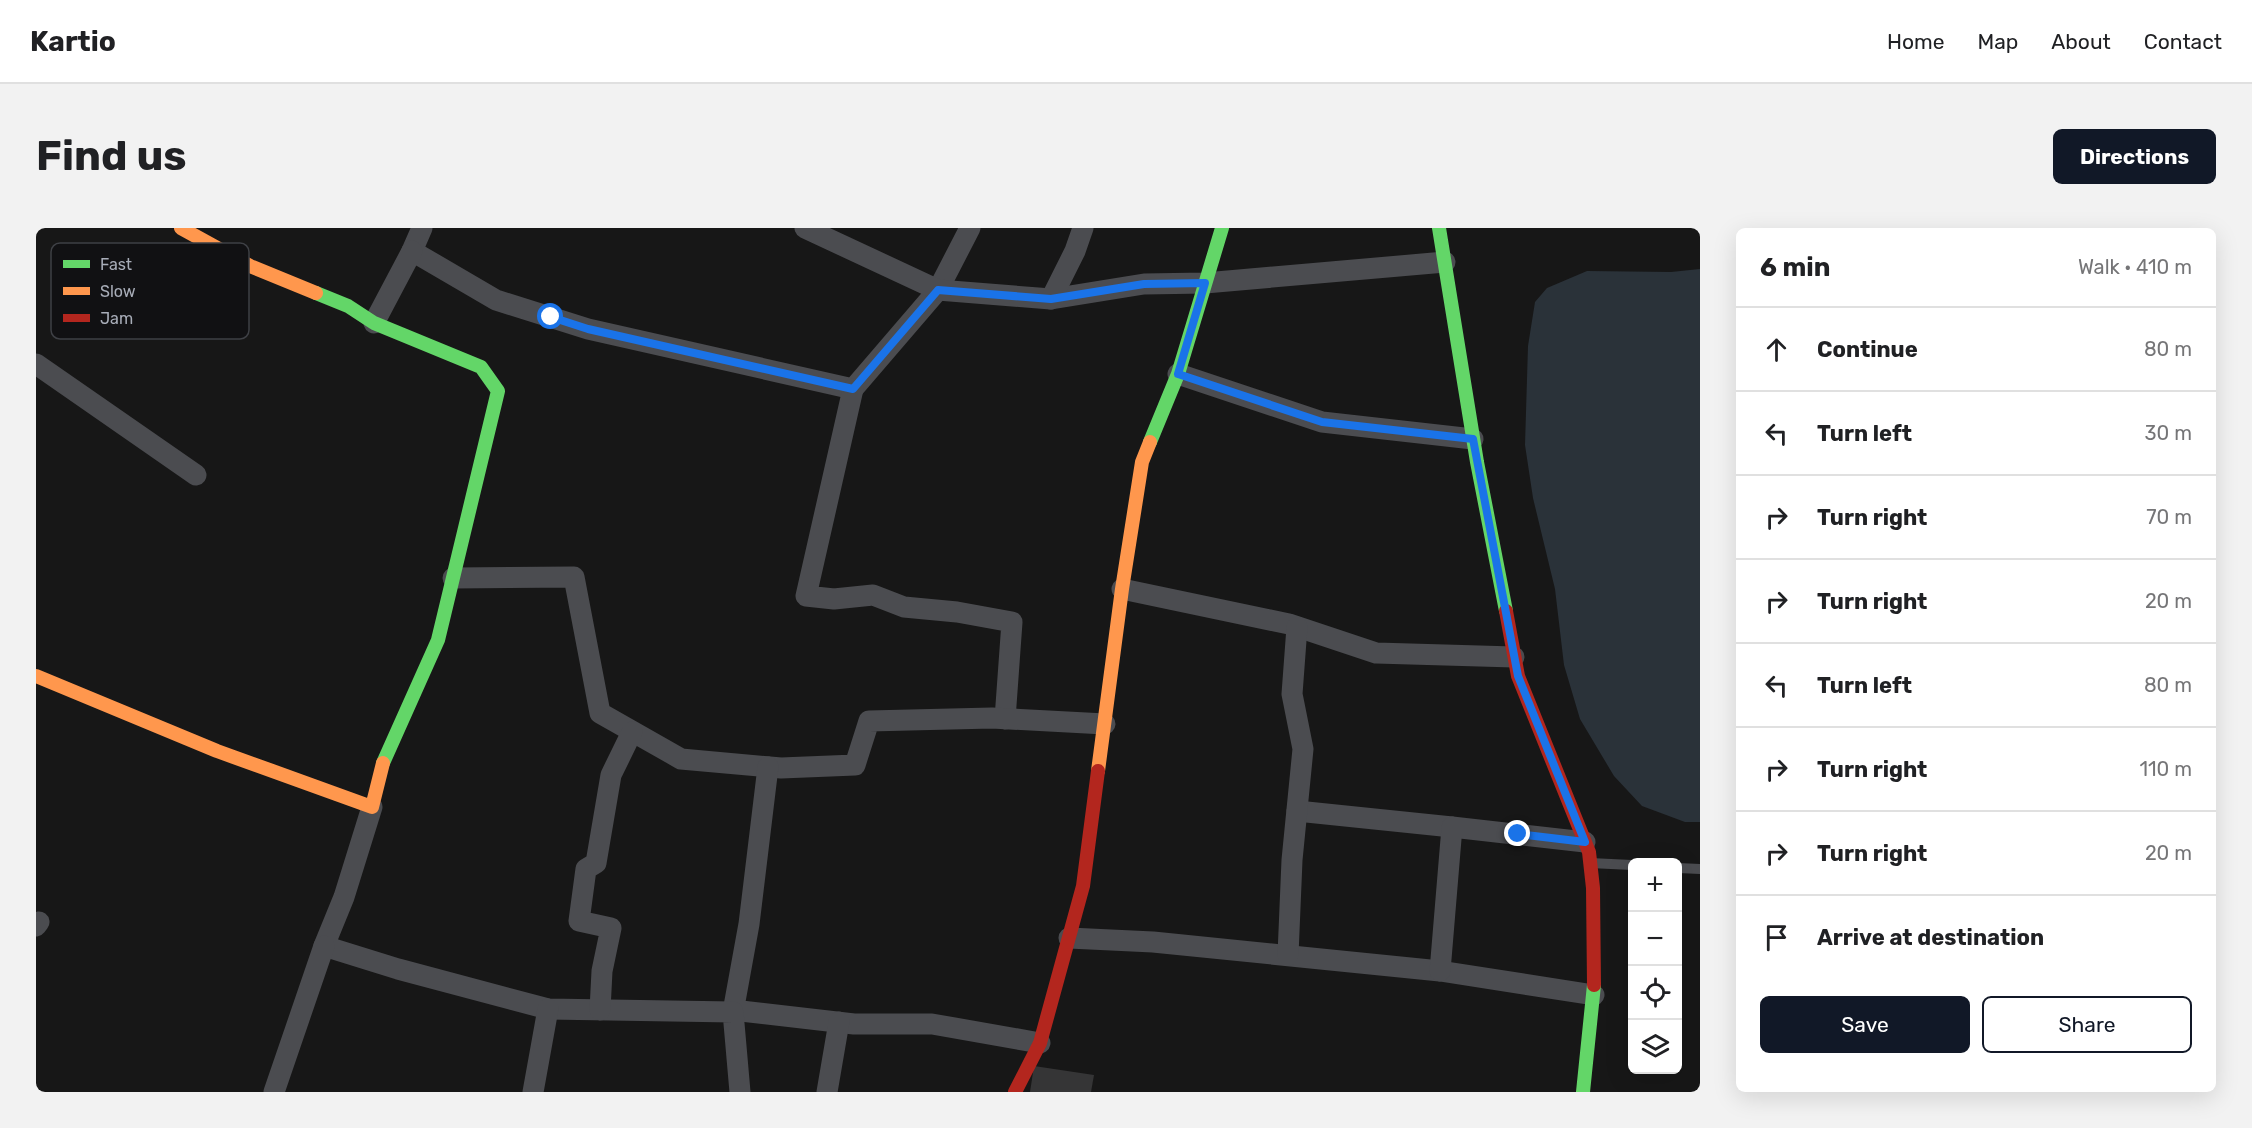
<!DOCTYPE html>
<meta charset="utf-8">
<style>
body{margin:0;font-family:Rubik,sans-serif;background:#f2f2f2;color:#202124}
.controls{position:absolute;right:18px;bottom:18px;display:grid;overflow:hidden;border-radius:9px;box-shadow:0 6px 24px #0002}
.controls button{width:54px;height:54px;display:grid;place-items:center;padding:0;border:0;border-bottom:2px solid #e0e0e0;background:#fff;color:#202124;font:30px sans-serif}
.stop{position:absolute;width:18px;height:18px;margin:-14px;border:4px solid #1a73e8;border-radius:50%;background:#fff}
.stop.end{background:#1a73e8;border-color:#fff;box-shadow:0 2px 6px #0008}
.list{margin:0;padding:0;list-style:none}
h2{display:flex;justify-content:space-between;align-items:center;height:78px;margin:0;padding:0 24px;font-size:26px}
h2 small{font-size:20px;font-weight:400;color:#757577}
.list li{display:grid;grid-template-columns:39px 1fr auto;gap:18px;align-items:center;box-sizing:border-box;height:84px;padding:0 24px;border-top:2px solid #e0e0e0}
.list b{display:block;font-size:22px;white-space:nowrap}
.list em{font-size:20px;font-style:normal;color:#757577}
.actions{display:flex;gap:12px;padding:18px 24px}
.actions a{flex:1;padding:14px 0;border:2px solid #111827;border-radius:9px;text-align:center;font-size:21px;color:#111827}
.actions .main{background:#111827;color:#fff}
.icon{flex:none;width:33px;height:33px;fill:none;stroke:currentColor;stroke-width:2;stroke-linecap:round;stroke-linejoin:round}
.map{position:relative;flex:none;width:1664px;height:864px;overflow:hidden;border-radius:9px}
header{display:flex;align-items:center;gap:36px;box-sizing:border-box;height:84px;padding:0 30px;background:#fff;border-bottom:2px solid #e0e0e0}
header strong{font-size:28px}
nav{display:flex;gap:33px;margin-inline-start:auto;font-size:21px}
.intro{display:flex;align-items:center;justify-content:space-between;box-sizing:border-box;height:144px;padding:0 36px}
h1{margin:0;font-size:42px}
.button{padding:15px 27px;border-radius:9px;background:#111827;color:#fff;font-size:21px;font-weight:700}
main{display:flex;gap:36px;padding:0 36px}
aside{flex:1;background:#fff;border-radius:9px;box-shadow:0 6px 24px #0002}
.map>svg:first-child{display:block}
.water{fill:#2a3239}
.building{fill:#353536}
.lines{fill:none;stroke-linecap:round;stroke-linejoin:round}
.lane{stroke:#4b4c50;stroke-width:10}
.street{stroke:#4b4c50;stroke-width:21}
.fast{stroke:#63d668;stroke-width:14}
.slow{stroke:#ff974d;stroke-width:14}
.jam{stroke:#b3261e;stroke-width:14}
.route{stroke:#1a73e8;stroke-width:8}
.key{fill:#111113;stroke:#3e4045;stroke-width:1.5}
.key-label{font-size:16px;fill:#a8adb8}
</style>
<header>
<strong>Kartio</strong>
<nav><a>Home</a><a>Map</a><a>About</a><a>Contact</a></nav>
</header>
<div class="intro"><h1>Find us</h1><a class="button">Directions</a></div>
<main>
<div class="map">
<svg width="1664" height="864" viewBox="0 0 1664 864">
<rect width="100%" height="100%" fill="#171717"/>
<polygon class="water" points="1664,41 1664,594 1649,594 1606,578 1578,548 1544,491 1528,437 1519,361 1497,270 1489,217 1492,118 1499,74 1511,60 1551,43 1635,44"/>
<polygon class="building" points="998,838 1058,847 1055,864 994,864"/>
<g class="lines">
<g class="lane">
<polyline points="1554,635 1596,637"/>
<polyline points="1642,640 1664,641"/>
</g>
<g class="street">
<polyline points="386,0 376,23 460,72 552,101 817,161 902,62 934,0"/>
<polyline points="769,0 902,62 1015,71 1108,56 1169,55 1409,34"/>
<polyline points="1015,71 1039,23 1047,0"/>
<polyline points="338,95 376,23"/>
<polyline points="0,136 160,247"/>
<polyline points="1142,146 1286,194 1437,211"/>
<polyline points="817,161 770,368 798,371 837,367 868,379 921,384 976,394 969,491"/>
<polyline points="417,350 538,349 564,485 645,531 745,540 819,537 833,493 956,490 1069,496"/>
<polyline points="1086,361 1253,396 1340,425 1478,429"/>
<polyline points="732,539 713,696 697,784 705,783 818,796 896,796 1004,815"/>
<polyline points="336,579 308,669 288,718 362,741 512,781 697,784 704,864"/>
<polyline points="1261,583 1416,599"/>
<polyline points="0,698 3,694"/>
<polyline points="1033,710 1117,714 1404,743 1558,767"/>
<polyline points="1252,727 1256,632 1267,521 1256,466 1261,399"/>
<polyline points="1404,743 1416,599 1549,614"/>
<polyline points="564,782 566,743 575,700 543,693 550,641 560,635 575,547 596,504"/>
<polyline points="238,864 288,718"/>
<polyline points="497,864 512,781"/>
<polyline points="791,864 803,794"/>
</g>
<g class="fast">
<polyline points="1403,0 1441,234 1470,383"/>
<polyline points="280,65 312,78 338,95 445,139 462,163 402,412 347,535"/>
<polyline points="1114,214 1142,146 1186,0"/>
<polyline points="1547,864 1558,757"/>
</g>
<g class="slow">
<polyline points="145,0 214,38 280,65"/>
<polyline points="0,448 181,523 336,579 347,535"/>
<polyline points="1062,543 1086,361 1106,234 1114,214"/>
</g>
<g class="jam">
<polyline points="1470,383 1482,448 1553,624 1557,660 1558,757"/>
<polyline points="979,864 1004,815 1047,658 1062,543"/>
</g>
</g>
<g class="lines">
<polyline class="route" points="515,89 552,101 817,161 902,62 1015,71 1108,56 1169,55 1142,146 1286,194 1437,211 1482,448 1549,614 1482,606"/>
</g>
<rect x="15" y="15" width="198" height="96" rx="9" class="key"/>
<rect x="27" y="32" width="27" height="8" fill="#63d668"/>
<rect x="27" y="59" width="27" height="8" fill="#ff974d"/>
<rect x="27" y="86" width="27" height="8" fill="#b3261e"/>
<g class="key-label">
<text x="64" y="42">Fast</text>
<text x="64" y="69">Slow</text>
<text x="64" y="96">Jam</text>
</g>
</svg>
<div class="controls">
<button>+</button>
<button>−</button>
<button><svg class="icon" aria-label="locate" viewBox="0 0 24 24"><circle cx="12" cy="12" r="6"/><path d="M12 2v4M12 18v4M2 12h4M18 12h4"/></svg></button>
<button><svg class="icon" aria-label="layers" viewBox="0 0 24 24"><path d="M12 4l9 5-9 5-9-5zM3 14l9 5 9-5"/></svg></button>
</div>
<div class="stop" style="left:515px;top:89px"></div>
<div class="stop end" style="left:1482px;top:606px"></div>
</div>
<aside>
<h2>6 min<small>Walk · 410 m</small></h2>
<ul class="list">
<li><svg class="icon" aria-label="ahead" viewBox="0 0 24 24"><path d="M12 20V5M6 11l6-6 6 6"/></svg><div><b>Continue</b></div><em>80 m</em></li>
<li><svg class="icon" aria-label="left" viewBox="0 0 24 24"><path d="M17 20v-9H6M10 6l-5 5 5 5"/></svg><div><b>Turn left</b></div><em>30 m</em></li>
<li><svg class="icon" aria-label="right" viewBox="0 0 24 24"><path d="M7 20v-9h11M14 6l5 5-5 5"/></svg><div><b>Turn right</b></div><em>70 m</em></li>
<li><svg class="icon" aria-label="right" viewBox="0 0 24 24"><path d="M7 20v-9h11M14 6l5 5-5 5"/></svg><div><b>Turn right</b></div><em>20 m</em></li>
<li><svg class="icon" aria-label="left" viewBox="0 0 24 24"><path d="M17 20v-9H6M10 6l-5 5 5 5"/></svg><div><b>Turn left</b></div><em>80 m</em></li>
<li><svg class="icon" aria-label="right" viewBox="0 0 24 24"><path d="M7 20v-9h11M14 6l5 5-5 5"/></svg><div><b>Turn right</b></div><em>110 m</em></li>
<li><svg class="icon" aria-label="right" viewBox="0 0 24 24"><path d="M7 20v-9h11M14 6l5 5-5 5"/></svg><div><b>Turn right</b></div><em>20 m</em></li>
<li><svg class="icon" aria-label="arrive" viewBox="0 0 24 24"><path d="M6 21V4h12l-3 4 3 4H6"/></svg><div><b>Arrive at destination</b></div></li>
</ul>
<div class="actions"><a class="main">Save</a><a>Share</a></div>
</aside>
</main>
